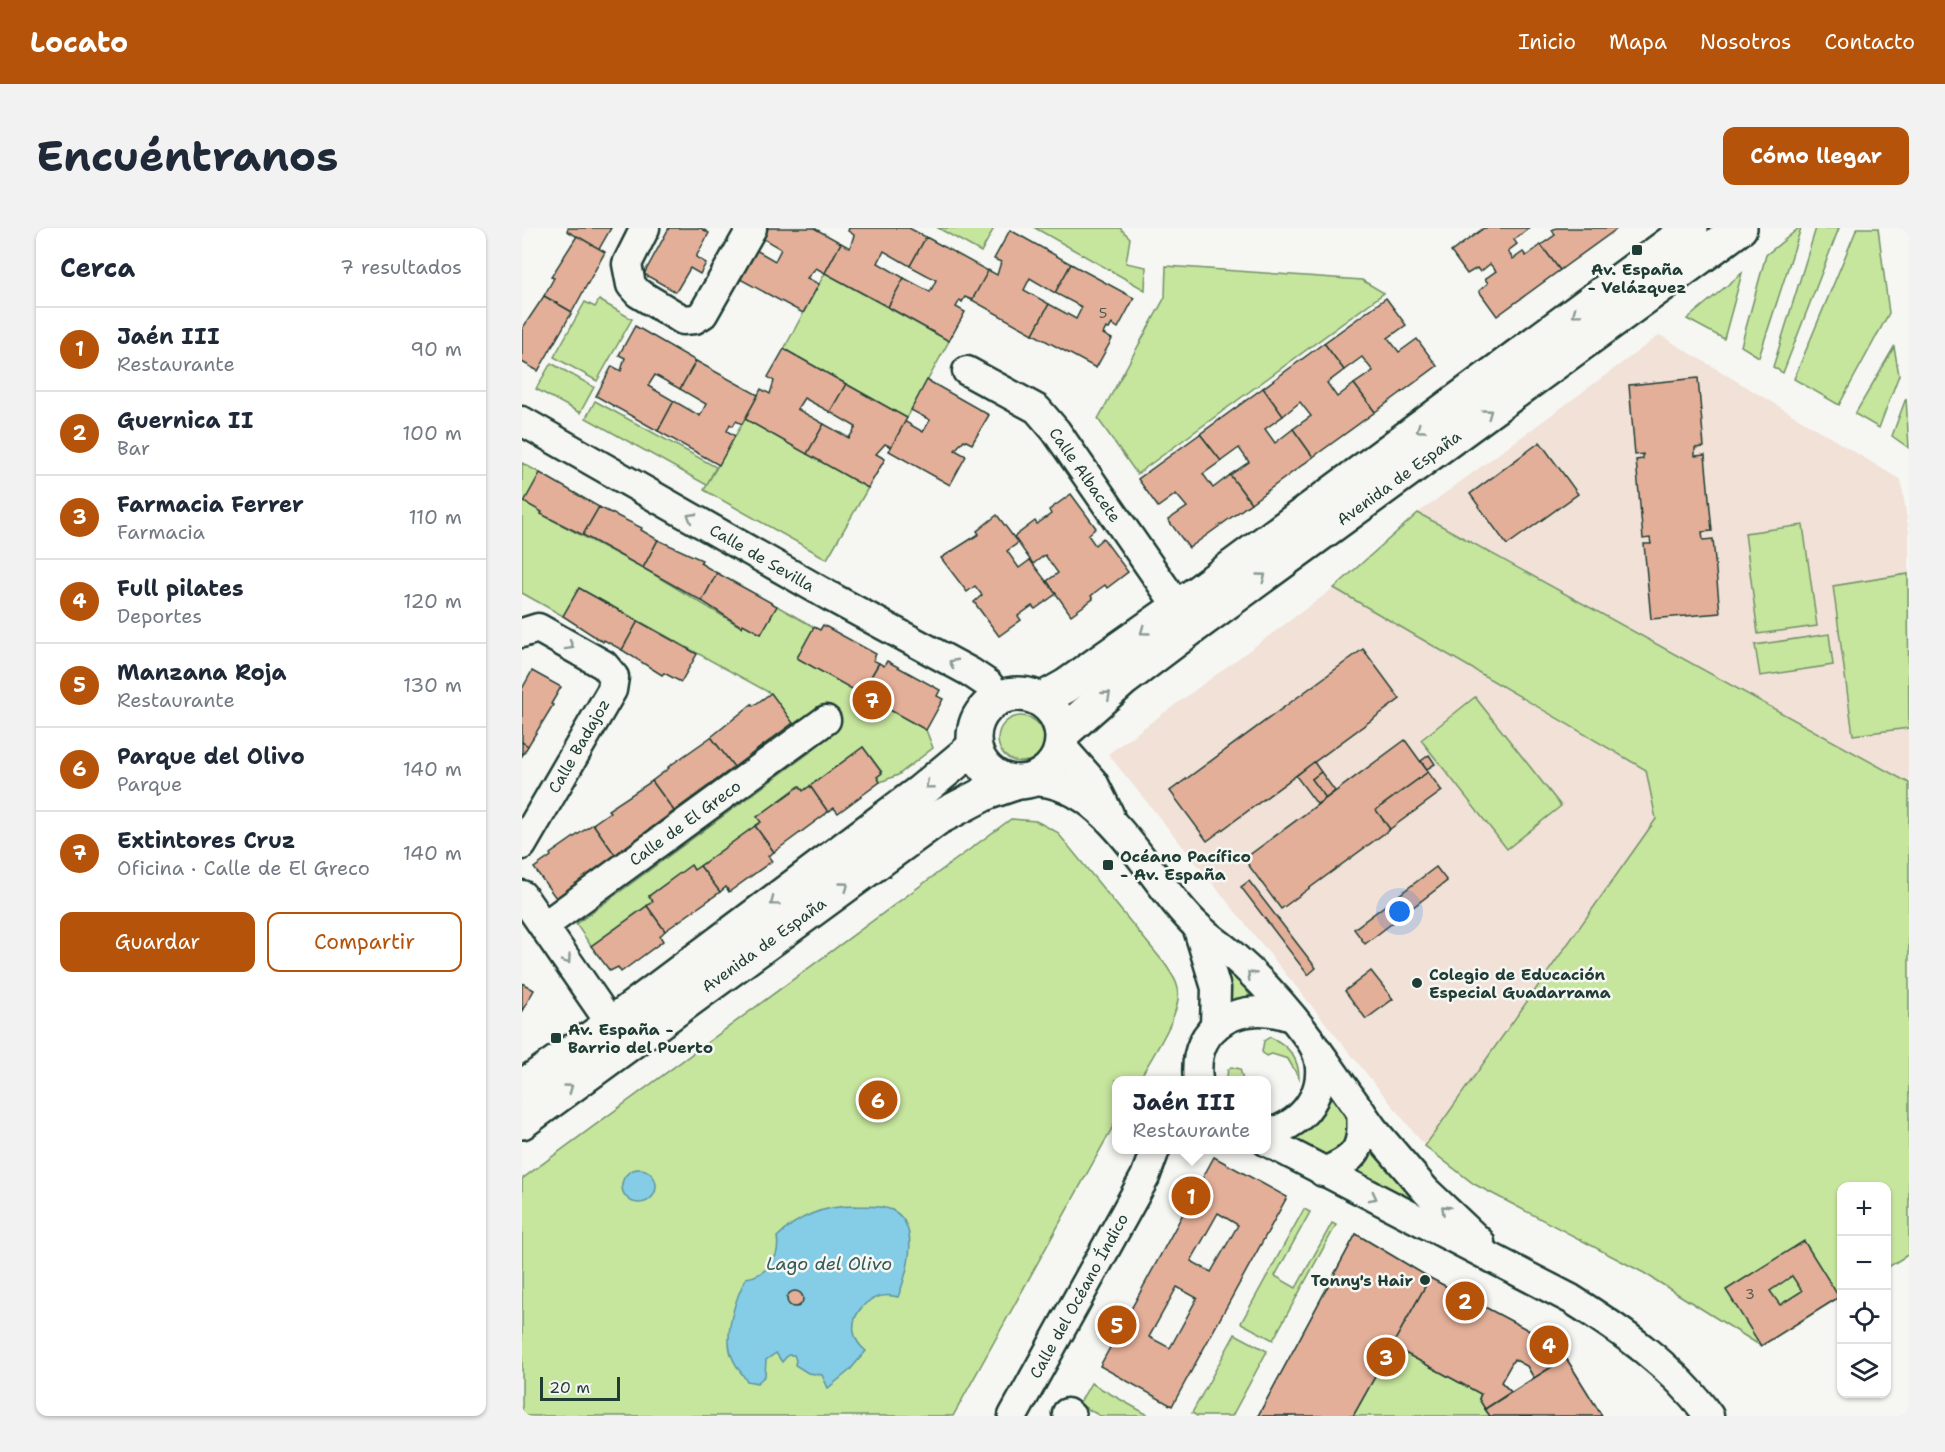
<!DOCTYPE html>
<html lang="es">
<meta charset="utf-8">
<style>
body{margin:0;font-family:"Shantell Sans",sans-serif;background:#f2f2f3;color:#1f2937}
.controls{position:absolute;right:18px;bottom:18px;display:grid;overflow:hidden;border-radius:12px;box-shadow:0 2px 4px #0004}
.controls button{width:54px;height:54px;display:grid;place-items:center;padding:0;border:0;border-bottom:2px solid #e0e1e3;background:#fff;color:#1f2937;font:30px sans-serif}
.scale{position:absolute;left:18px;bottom:15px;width:80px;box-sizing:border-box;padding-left:6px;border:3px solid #1f3d34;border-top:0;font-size:16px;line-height:21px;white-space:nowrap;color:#1f3d34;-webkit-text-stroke:4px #f6f6f2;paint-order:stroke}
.you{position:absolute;left:878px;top:684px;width:21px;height:21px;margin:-15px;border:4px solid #fff;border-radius:50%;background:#1a73e8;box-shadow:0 0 0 9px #1a73e833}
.badge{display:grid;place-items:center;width:39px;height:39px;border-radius:50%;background:#b45309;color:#fff;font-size:20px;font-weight:700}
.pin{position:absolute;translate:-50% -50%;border:3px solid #fff;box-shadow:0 2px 6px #0006}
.popup{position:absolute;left:590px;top:848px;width:159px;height:78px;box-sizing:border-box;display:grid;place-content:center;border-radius:12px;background:#fff;filter:drop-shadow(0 2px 4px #0005);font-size:20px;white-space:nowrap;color:#747a83}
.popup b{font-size:22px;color:#1f2937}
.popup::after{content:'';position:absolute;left:50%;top:100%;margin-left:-12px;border:12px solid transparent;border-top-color:#fff}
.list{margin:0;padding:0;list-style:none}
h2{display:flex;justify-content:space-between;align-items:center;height:78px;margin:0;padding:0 24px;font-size:26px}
h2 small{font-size:20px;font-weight:400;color:#747a83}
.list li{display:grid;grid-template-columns:39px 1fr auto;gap:18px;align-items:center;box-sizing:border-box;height:84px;padding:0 24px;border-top:2px solid #e0e1e3}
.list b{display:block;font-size:22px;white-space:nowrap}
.list p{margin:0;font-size:20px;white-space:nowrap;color:#747a83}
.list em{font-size:20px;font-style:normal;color:#747a83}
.actions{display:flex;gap:12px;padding:18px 24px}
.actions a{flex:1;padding:14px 0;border:2px solid #b45309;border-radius:12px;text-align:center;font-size:21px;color:#b45309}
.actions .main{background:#b45309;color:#fff}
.icon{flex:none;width:33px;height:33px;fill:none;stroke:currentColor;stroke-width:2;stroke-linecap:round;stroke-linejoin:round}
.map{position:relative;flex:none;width:1387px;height:1188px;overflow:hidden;border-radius:12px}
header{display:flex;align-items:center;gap:36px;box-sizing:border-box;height:84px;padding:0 30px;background:#b45309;color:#fff}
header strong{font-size:28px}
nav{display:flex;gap:33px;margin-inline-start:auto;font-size:21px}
.intro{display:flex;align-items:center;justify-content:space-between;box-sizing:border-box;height:144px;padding:0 36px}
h1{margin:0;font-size:42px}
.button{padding:15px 27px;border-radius:12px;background:#b45309;color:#fff;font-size:21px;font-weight:700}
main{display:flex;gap:36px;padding:0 36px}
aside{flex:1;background:#fff;border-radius:12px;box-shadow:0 2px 4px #0004}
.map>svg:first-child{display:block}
.built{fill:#f1e1d7}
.green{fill:#c6e59d;stroke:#729168;stroke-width:1.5}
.water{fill:#85cce6;stroke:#5c939f;stroke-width:1.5}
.building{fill:#e4af98;stroke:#1f3d34;stroke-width:1.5;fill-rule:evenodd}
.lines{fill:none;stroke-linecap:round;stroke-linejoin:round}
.street-casing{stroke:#1f3d34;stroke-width:33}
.secondary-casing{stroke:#1f3d34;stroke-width:38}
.street{stroke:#f6f6f2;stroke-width:28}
.secondary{stroke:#f6f6f2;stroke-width:33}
.oneway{stroke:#8a9a93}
.poi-dot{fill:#1f3d34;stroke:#f6f6f2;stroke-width:2}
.labels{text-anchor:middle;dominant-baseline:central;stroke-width:5;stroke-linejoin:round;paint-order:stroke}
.number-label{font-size:14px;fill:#505a4d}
.poi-label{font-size:16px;font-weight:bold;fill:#1f3d34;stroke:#f6f6f2;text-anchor:start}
.street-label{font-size:16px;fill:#1f3d34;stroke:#f6f6f2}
.water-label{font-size:18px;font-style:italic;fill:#335a58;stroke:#f6f6f2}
</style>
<header>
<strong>Locato</strong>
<nav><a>Inicio</a><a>Mapa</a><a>Nosotros</a><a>Contacto</a></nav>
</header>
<div class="intro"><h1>Encuéntranos</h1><a class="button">Cómo llegar</a></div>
<main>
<aside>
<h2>Cerca<small>7 resultados</small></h2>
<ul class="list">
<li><span class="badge">1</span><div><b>Jaén III</b><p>Restaurante</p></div><em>90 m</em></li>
<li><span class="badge">2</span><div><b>Guernica II</b><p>Bar</p></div><em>100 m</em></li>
<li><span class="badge">3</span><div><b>Farmacia Ferrer</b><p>Farmacia</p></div><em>110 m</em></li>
<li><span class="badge">4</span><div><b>Full pilates</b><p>Deportes</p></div><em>120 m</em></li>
<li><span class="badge">5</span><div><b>Manzana Roja</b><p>Restaurante</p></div><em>130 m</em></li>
<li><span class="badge">6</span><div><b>Parque del Olivo</b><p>Parque</p></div><em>140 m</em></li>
<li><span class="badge">7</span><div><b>Extintores Cruz</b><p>Oficina · Calle de El Greco</p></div><em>140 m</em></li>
</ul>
<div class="actions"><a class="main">Guardar</a><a>Compartir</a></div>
</aside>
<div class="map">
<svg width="1387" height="1188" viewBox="0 0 1387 1188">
<rect width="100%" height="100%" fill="#f6f6f2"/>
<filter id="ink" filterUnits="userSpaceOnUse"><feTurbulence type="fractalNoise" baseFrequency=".0167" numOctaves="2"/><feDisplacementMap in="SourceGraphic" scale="12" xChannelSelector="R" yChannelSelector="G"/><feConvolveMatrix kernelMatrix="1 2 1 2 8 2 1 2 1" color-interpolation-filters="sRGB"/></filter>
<g filter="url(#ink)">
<g class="built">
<polygon points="1138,107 1379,252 1387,305 1387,555 896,285"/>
<polygon points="812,360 1124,543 1134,592 903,918 586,526"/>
</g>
<g class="green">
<polygon points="416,0 472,0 459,24"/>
<polygon points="513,0 598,0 608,10 604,35 624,39 623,62"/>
<polygon points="1277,0 1279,0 1237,129 1219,118 1244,27"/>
<polygon points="1294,0 1317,0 1261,145 1251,139"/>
<polygon points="1335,0 1356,0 1367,85 1317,177 1272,151"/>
<polygon points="644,38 840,52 862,65 615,246 576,191 643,69"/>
<polygon points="303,45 427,113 385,190 262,121"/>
<polygon points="1220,45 1202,111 1165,91"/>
<polygon points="77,72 110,91 75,153 32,129 63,74 73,79"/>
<polygon points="1372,119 1377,147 1357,200 1333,186"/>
<polygon points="29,135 72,159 58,185 14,161"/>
<polygon points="1384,170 1387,220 1370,208"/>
<polygon points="73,173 194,239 185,256 223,191 346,260 305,331 182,262 185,257 64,190"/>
<polygon points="0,235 18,245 19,286 121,340 219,399 221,396 239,406 255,378 292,399 275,430 404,502 411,520 376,547 358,554 355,549 360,544 341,519 281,563 277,558 236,589 239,594 178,638 172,642 169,638 127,668 131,673 69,718 54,696 291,522 248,465 57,360 41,388 0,365"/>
<polygon points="896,285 1387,555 1387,1026 1365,1040 1364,958 1320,958 1319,1068 1239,1118 1122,1045 952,956 903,918 1134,591 1124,542 812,360"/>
<polygon points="1281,297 1295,398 1236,406 1223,305"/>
<polygon points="1386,346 1387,500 1331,507 1311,358"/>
<polygon points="1307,406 1311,437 1238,448 1233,417"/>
<polygon points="953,469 1039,578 985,621 899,512"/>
<circle cx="499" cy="511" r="23"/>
<path d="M489,591L514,593L535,604L643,736C647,742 653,750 655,757C664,781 628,831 617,852H594V893L431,1188H0V951Z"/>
<polygon points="708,747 713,747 733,774 708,774 706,754"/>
<path d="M748,809C766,817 777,830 777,850L766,831L750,826L744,828L740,824L742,813Z"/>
<polygon points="709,839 718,841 721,852 704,852 706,842"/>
<polygon points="809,868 828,895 830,909 806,930 769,912 797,891"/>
<polygon points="845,918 896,974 895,978 829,946"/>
<polygon points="782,981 788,984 753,1048 774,1060 810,995 814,997 751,1112 719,1095"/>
<polygon points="713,1106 745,1123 710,1188 675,1188 670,1185"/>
<polygon points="870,1118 959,1166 957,1171 968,1188 831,1188"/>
<polygon points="569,1155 628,1188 578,1188 557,1176"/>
</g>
<g class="water">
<circle cx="117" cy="958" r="17"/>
<path d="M332,978C344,979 358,977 370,982C400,997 385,1046 376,1069C344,1059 314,1099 344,1123L327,1143L306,1160L300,1147L286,1145L273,1137L274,1132L272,1127H266L260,1134L254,1125L244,1132L243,1148L235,1155L225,1153C220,1146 213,1137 210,1129C201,1107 214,1069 224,1050C244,1047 259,1031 255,1009C276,988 302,978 332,978Z"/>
</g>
<g class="building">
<polygon points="46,0 89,0 77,21 45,3"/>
<polygon points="147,0 179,0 187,5 174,29 184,35 178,46 168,40 154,64 122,46"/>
<polygon points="246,0 292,0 319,15 303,45 294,40 285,50 297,56 281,85 218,51 234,22 253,33 259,21 240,10"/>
<polygon points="327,0 387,0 404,9 388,38 362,23 356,35 382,50 366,79 303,45 319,15 328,20 332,7 326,3"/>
<polygon points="962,0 1007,0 992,12 995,16 986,23 991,31 1001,24 1004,28 1019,17 1038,42 975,88 957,63 966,55 963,51 974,43 968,36 958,44 955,40 945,46 929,24"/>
<polygon points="1034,0 1096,0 1038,42 1019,17 1033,7 1030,2"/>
<polygon points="488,2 549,36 533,65 508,50 502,62 527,76 511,106 450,72 466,42 475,47 479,34 472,31"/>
<polygon points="55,8 83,24 50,84 22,68 32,50 29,49"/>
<polygon points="404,9 466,43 450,72 443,69 440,74 438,72 434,79 443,84 427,113 366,79 382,50 408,64 414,52 388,38"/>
<polygon points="549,36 612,70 596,100 590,96 587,101 584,100 581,106 590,111 574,140 511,106 527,76 554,91 560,79 533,65"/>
<polygon points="22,68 50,84 16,143 0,134 0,101"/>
<polygon points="864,70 884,97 866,110 877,124 895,111 915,138 853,184 832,156 851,143 840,129 822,142 802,115"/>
<polygon points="113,98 174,133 158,161 133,147 126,158 152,173 136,203 74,168 90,138 99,143 103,130 97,127"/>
<polygon points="802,115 822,142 805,155 815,169 832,156 853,184 791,229 771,201 789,188 778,174 761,188 741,160"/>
<polygon points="262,121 324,156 308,184 282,170 275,181 302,196 285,226 223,191 239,161 248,166 252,153 246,149"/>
<polygon points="174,133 236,167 220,196 214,193 211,198 208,196 205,203 213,208 197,237 136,203 152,173 178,188 184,176 158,161"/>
<polygon points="1176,150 1182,219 1173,220 1173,228 1183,227 1190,303 1180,304 1181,312 1191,311 1198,385 1129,391 1122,316 1129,316 1128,310 1121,311 1114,232 1121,231 1121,226 1113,227 1107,157"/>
<polygon points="405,152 467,187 450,216 442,212 433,222 444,228 428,257 367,223 382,193 401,204 408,192 389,182"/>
<polygon points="324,156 385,190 369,219 363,216 354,226 363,231 346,260 285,226 302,196 327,210 334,199 308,184"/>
<polygon points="741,160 761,188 743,201 753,215 771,201 791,229 729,275 708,247 727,234 717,220 699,233 678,206"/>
<polygon points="678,206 699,233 681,246 691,260 708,247 729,275 667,320 646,292 665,279 654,266 636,279 616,251"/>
<polygon points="1018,214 1056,266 985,317 948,266"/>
<polygon points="18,245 77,279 61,307 19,286 20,284 2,274"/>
<polygon points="549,266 574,300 566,307 573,317 581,310 606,344 585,360 583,357 576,362 569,368 571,371 549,387 525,353 536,345 523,327 511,336 492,309 513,293 515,296 529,286 527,282"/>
<polygon points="77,279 120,300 119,302 136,312 121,340 61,307"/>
<polygon points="475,287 496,315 485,323 497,340 508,332 534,366 513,381 510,378 496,388 499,392 477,408 452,374 460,367 453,358 445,364 419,330 457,306 455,303"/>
<polygon points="136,312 180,332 178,335 195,345 180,373 121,340"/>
<polygon points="195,345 255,378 239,406 221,396 220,399 180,373"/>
<polygon points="57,360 116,393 100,422 82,412 81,414 41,388"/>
<polygon points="116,393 175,426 159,454 142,445 140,447 100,422"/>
<polygon points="301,397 354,426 351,432 357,435 339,466 275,430 292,399 298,402"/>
<polygon points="841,421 878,471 685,613 648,563"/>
<polygon points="365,433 418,462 415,468 421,471 404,502 339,466 357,435 362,438"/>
<polygon points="10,443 39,459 29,476 31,477 6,518 0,514 0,461"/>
<polygon points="249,465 271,495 212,539 189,509 230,476 231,478"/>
<polygon points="189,509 212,539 152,583 130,553 147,540 146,539"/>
<polygon points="883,512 906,544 854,582 868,601 759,681 722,631"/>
<polygon points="0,514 6,518 0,528"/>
<polygon points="341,519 360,545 355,549 358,554 316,585 312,580 306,584 288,558"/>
<polygon points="907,527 913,536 905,541 899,533"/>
<polygon points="792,534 799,544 790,551 804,570 795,576 774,548"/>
<polygon points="799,544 813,563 804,570 790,551"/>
<polygon points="906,544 920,563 868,601 854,582"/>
<polygon points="130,553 152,583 93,627 71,596 88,584 86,582"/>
<polygon points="278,558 281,563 288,558 306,584 252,624 233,598 239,594 235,589"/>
<polygon points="71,596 93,627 34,670 12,640 29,628 28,626"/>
<polygon points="233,598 252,624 246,628 250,633 207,664 204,659 198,664 178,638"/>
<polygon points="169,637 172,642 178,638 198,664 143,703 125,678 131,673 127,668"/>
<polygon points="914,639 925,653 843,716 832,701"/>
<polygon points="727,653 794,740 786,747 719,659"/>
<polygon points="125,678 143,703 138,708 141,713 99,744 96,739 88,743 69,718"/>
<polygon points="849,743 871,771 844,791 823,763"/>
<polygon points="0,755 12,762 0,783"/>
<path d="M692,929L765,969L650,1178L578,1138ZM696,985L716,997L689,1044L669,1033ZM655,1059L675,1070L648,1120L627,1109Z"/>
<path d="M834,1006L908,1050L831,1188H796L811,1160L793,1150L771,1188H736ZM849,1046L865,1055L855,1072L839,1064ZM873,1056L894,1068L884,1086L863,1074ZM825,1091L844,1101L823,1139L804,1128Z"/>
<polygon points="834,1006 908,1050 831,1188 736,1188"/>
<path d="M1282,1013L1317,1069L1239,1118L1204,1062ZM1270,1048L1280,1063L1258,1077L1248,1063Z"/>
<path d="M908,1050L1036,1118L1044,1130L1012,1150L1005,1138L992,1131L979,1154L989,1164L963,1181L957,1171L959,1166L870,1118ZM897,1077L915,1086L913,1099L905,1103L888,1093ZM942,1102L971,1115L961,1134L934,1117Z"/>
<polygon points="908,1050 1036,1118 1044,1130 1012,1150 1005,1138 992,1131 979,1154 989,1164 963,1181 957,1171 959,1166 870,1118"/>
<circle cx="273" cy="1071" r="8"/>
<polygon points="1044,1130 1080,1188 1037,1188 1023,1166 1004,1177 1011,1188 968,1188 963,1181"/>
<polygon points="1044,1130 1080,1188 968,1188 963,1181"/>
</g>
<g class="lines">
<g class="street-casing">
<g id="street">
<polyline points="123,0 105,36 109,57 116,65 161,92 173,91 181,86 230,0"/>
<polyline points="445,143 515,181 534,203 656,379"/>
<polyline points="0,193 309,369 448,444 466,456 477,470"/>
<polyline points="0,405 16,400 82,437 92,449 90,462 0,617"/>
<polyline points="540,519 571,554 587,586"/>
<path d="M509,553C586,553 626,653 676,699C686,709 698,716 708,725C737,750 766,782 789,813C813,850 787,898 744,905"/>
<polyline points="0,667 89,796"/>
<polyline points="22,698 304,492"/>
<polyline points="675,698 694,760 693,799"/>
<polyline points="796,823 851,901 904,963 958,1014"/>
<path d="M676,852C669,795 721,771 769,789"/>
<path d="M744,913L1049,1071C1100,1103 1151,1138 1187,1188"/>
<path d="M801,944C835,931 842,920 839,884"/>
<polyline points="545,1185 549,1188"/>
<polyline points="491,1188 623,949 633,922"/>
</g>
</g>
<g class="secondary-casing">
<g id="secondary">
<circle cx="496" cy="510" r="44"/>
<polyline points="519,472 544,458 656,379 1169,0"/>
<polyline points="541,505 602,451 672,398 1218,0"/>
<polyline points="0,859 89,796 398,564 452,519"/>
<polyline points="0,894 416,590 464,565 493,555"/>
</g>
</g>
<use href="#street" class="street"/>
<use href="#secondary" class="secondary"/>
</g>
<defs><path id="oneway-chevron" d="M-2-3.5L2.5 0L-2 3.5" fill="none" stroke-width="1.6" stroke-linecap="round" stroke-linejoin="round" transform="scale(1.5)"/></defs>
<g class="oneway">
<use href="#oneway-chevron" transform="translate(1054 85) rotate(143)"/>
<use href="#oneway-chevron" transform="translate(966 185) rotate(-36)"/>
<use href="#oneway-chevron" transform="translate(898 201) rotate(144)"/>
<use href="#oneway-chevron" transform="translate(169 289) rotate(-150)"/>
<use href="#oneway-chevron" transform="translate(740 349) rotate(-36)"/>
<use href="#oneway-chevron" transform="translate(622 403) rotate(144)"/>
<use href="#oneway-chevron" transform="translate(48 418) rotate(29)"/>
<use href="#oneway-chevron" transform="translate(431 435) rotate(-152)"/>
<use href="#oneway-chevron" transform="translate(585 467) rotate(-41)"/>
<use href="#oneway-chevron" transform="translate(407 557) rotate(141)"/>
<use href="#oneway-chevron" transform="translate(323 658) rotate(-36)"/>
<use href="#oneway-chevron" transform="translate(252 674) rotate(143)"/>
<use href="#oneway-chevron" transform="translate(45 732) rotate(55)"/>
<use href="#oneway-chevron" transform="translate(729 747) rotate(-134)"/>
<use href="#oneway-chevron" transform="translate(47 860) rotate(-36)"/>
<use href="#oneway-chevron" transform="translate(851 969) rotate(27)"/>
<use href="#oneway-chevron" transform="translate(923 981) rotate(-137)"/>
</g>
</g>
<g class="poi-dot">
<rect x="1109" y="16" width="12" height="12" rx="3"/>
<rect x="580" y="631" width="12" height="12" rx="3"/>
<circle cx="895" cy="755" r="6"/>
<rect x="28" y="804" width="12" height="12" rx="3"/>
<circle cx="903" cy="1052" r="6"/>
</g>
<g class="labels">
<g class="number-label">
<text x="581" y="85">5</text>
<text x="1228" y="1066">3</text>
</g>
<g class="poi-label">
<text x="1115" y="41" text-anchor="middle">Av. España<tspan x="1115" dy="18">- Velázquez</tspan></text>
<text x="598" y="628">Océano Pacífico<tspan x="598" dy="18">- Av. España</tspan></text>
<text x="907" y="746">Colegio de Educación<tspan x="907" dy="18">Especial Guadarrama</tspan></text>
<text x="46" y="801">Av. España -<tspan x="46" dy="18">Barrio del Puerto</tspan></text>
<text x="891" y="1052" text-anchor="end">Tonny's Hair</text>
</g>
<g class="street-label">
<text transform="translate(563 247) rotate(55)">Calle Albacete</text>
<text transform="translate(877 250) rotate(-36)">Avenida de España</text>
<text transform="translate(240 330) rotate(30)">Calle de Sevilla</text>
<text transform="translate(57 518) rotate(-60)">Calle Badajoz</text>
<text transform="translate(163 595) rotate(-36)">Calle de El Greco</text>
<text transform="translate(242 717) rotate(-36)">Avenida de España</text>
<text transform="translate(557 1068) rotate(-61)">Calle del Océano Índico</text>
</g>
<g class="water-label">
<text x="307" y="1036">Lago del Olivo</text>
</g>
</g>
</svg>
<div class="controls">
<button>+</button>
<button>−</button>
<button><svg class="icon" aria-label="locate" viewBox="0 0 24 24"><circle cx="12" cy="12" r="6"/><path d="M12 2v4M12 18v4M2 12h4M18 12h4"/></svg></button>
<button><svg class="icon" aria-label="layers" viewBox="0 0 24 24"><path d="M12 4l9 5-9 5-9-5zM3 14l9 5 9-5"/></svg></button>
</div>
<div class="scale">20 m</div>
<div class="you"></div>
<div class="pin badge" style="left:669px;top:968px">1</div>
<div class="popup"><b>Jaén III</b>Restaurante</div>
<div class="pin badge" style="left:943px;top:1073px">2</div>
<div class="pin badge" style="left:864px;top:1129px">3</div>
<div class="pin badge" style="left:1027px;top:1117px">4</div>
<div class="pin badge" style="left:595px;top:1097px">5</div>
<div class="pin badge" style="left:356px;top:872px">6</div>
<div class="pin badge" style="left:350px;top:472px">7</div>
</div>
</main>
